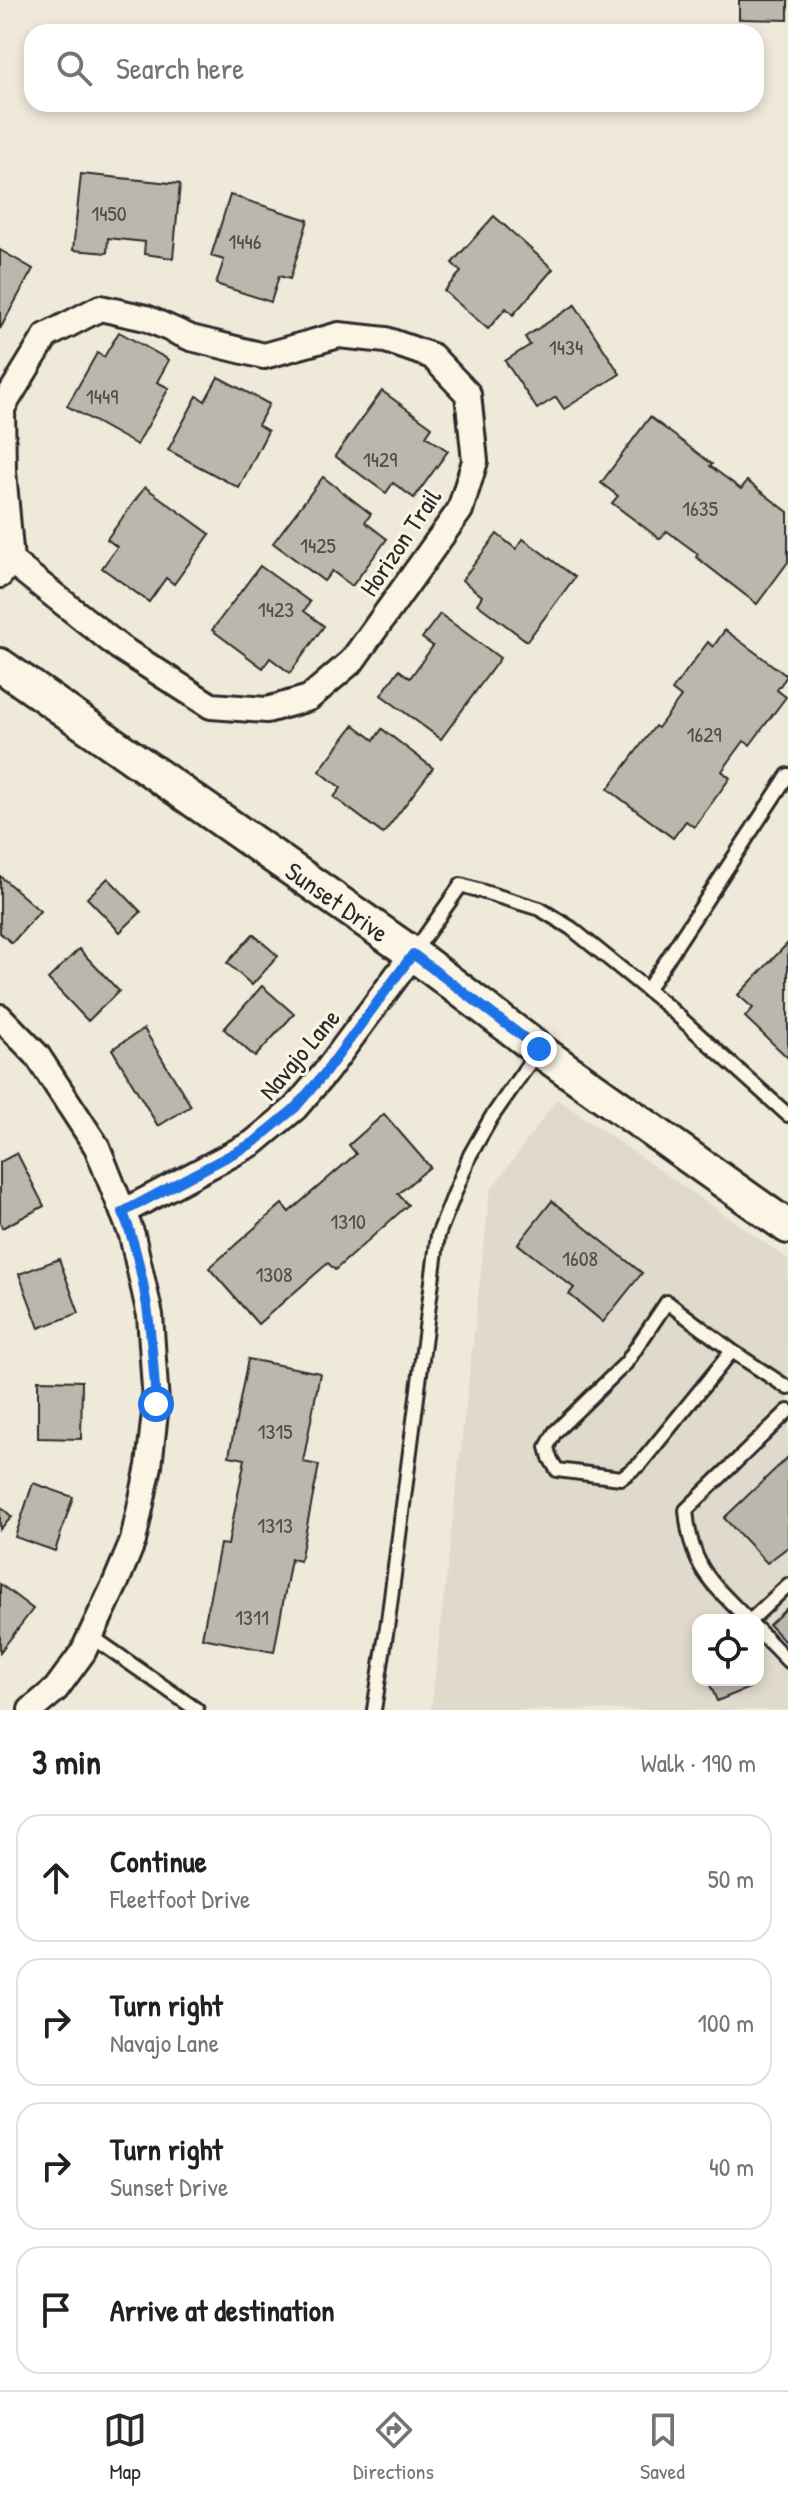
<!DOCTYPE html>
<meta charset="utf-8">
<style>
body{margin:0;font-family:"Patrick Hand",sans-serif;background:#f2f2f2;color:#202124}
.controls{position:absolute;right:24px;bottom:24px;display:grid;overflow:hidden;border-radius:16px;box-shadow:0 4px 12px #0003}
.controls button{width:72px;height:72px;display:grid;place-items:center;padding:0;border:0;border-bottom:2px solid #e0e0e0;background:#fff;color:#202124;font:40px sans-serif}
.stop{position:absolute;width:24px;height:24px;margin:-18px;border:6px solid #1a73e8;border-radius:50%;background:#fff}
.stop.end{background:#1a73e8;border-color:#fff;box-shadow:0 2px 8px #0008}
.list{margin:0;padding:0;list-style:none}
h2{display:flex;justify-content:space-between;align-items:center;height:104px;margin:0;padding:0 32px;font-size:34px}
h2 small{font-size:26px;font-weight:400;color:#757577}
.list li{display:grid;grid-template-columns:52px 1fr auto;gap:24px;align-items:center;box-sizing:border-box;height:128px;margin:0 16px 16px;padding:0 16px;border:2px solid #e0e0e0;border-radius:24px}
.list b{display:block;font-size:30px;white-space:nowrap}
.list p{margin:0;font-size:26px;white-space:nowrap;color:#757577}
.list em{font-size:26px;font-style:normal;color:#757577}
.icon{flex:none;width:44px;height:44px;fill:none;stroke:currentColor;stroke-width:2;stroke-linecap:round;stroke-linejoin:round}
.map{position:relative;flex:none;width:788px;height:1710px;overflow:hidden}
.search{position:absolute;background:#fff;box-shadow:0 4px 12px #0003;left:24px;right:24px;top:24px;height:88px;display:flex;align-items:center;gap:20px;box-sizing:border-box;padding:0 28px;border-radius:24px;color:#757577;font-size:30px}
.sheet{height:680px;background:#fff}
nav{display:flex;justify-content:space-around;align-items:center;box-sizing:border-box;height:112px;border-top:2px solid #e0e0e0;background:#fff;font-size:22px;color:#757577}
nav a{display:grid;justify-items:center;gap:4px}
nav .on{color:#2b2b2b}
.map>svg:first-child{display:block}
.built{fill:#e0dacc;fill-rule:evenodd}
.building{fill:#bcb7ac;stroke:#2b2b2b;stroke-width:2}
.lines{fill:none;stroke-linecap:round;stroke-linejoin:round}
.lane-casing{stroke:#2b2b2b;stroke-width:18}
.street-casing{stroke:#2b2b2b;stroke-width:30}
.secondary-casing{stroke:#2b2b2b;stroke-width:38}
.lane{stroke:#fcf5e5;stroke-width:12}
.street{stroke:#fcf5e5;stroke-width:24}
.secondary{stroke:#fcf5e5;stroke-width:32}
.route{stroke:#1a73e8;stroke-width:10}
.labels{text-anchor:middle;dominant-baseline:central;stroke-width:6;stroke-linejoin:round;paint-order:stroke}
.number-label{font-size:22px;fill:#4f4e4b}
.street-label{font-size:26px;fill:#2b2b2b;stroke:#fcf5e5}
</style>
<div class="map">
<svg width="788" height="1710" viewBox="0 0 788 1710">
<rect width="100%" height="100%" fill="#efe9da"/>
<filter id="ink" filterUnits="userSpaceOnUse"><feTurbulence type="fractalNoise" baseFrequency=".0125" numOctaves="2"/><feDisplacementMap in="SourceGraphic" scale="16" xChannelSelector="R" yChannelSelector="G"/><feConvolveMatrix kernelMatrix="1 2 1 2 8 2 1 2 1" color-interpolation-filters="sRGB"/></filter>
<g filter="url(#ink)">
<path class="built" d="M557,1099L788,1259V1710H431L490,1191ZM698,1620H758V1680H698Z"/>
<g class="building">
<polygon points="739,0 788,0 788,20 739,19"/>
<polygon points="81,174 180,184 173,258 144,254 145,242 108,238 107,253 73,250"/>
<polygon points="230,195 308,220 290,279 279,276 271,302 216,284 224,260 211,256"/>
<polygon points="494,216 553,269 513,315 506,308 488,329 444,291 461,272 452,263"/>
<polygon points="0,250 33,269 0,329"/>
<polygon points="575,305 620,374 564,409 556,397 537,409 505,361 530,345 525,337"/>
<polygon points="119,332 169,360 157,382 169,388 137,445 67,406 97,353 104,357"/>
<polygon points="218,377 269,404 258,425 268,431 239,488 168,450 197,396 205,401"/>
<polygon points="382,391 432,427 426,436 448,451 414,498 393,483 386,493 335,456"/>
<polygon points="650,417 712,464 710,466 741,489 747,481 788,512 788,562 757,604 696,557 698,554 667,531 660,539 612,503 618,496 601,483"/>
<polygon points="323,477 371,514 365,522 387,539 352,586 332,571 324,581 273,543"/>
<polygon points="145,487 210,534 174,584 166,578 149,602 102,568 117,547 107,539"/>
<polygon points="497,534 516,549 523,539 575,577 527,641 477,604 482,596 462,580"/>
<polygon points="260,566 310,602 304,611 324,626 290,673 270,658 263,668 212,630"/>
<polygon points="440,614 500,658 441,739 381,695 399,670 410,678 433,646 422,638"/>
<polygon points="725,630 787,676 777,690 786,697 750,745 744,741 722,771 730,778 694,827 686,821 673,838 608,789 655,726 658,728 681,697 672,690 708,642 713,647"/>
<polygon points="354,725 374,740 382,729 433,768 383,834 334,797 341,788 319,771"/>
<polygon points="0,876 40,911 12,943 0,933"/>
<polygon points="108,878 141,912 120,932 87,898"/>
<polygon points="253,934 278,956 252,985 227,963"/>
<polygon points="788,943 788,1058 745,1017 753,1008 738,995"/>
<polygon points="79,949 119,991 88,1021 48,979"/>
<polygon points="262,986 294,1014 255,1057 224,1029"/>
<polygon points="144,1029 191,1106 158,1126 112,1049"/>
<polygon points="384,1114 430,1167 398,1194 408,1205 335,1270 328,1263 258,1324 209,1268 282,1204 289,1212 356,1154 349,1145"/>
<polygon points="17,1153 44,1206 2,1228 0,1223 0,1162"/>
<polygon points="552,1201 642,1273 603,1322 569,1294 574,1288 518,1244"/>
<polygon points="59,1259 79,1313 39,1328 19,1274"/>
<polygon points="248,1359 320,1373 303,1462 319,1465 300,1561 291,1559 274,1652 202,1638 220,1544 228,1545 245,1459 229,1456"/>
<polygon points="38,1380 82,1381 81,1439 38,1438"/>
<polygon points="788,1457 788,1547 767,1563 724,1518"/>
<polygon points="33,1483 73,1497 55,1551 15,1537"/>
<polygon points="0,1506 12,1517 0,1529"/>
<polygon points="0,1584 33,1609 0,1652"/>
<polygon points="788,1607 788,1645 769,1625"/>
<polygon points="708,1680 745,1680 749,1688 717,1701"/>
</g>
<g class="lines">
<g class="lane-casing">
<g id="lane">
<polyline points="414,952 461,885 540,909 571,928 667,1006 788,1115"/>
<polyline points="647,990 788,775"/>
<polyline points="732,1351 640,1464 621,1478 557,1470 550,1458 547,1447 555,1432 626,1363 667,1302 732,1351 788,1388"/>
<path d="M748,1620C710,1581 691,1568 686,1510L788,1411"/>
<polyline points="751,1620 788,1585"/>
<polyline points="758,1630 788,1661"/>
<polyline points="91,1636 197,1710"/>
<polyline points="374,1710 388,1621 438,1235 470,1155 491,1118 537,1052"/>
</g>
</g>
<g class="street-casing">
<g id="street">
<polyline points="0,575 11,561 3,471 2,408 46,336 100,308 146,318 191,338 264,356 339,335 386,340 432,356 468,394 475,461 460,510 352,661 309,698 267,710 211,706 119,647 11,561"/>
<polyline points="0,1017 37,1055 97,1147 132,1235 150,1315 156,1404 149,1466 133,1541 116,1582 83,1652 56,1689 31,1710"/>
<polyline points="123,1212 253,1143 295,1108 325,1073 413,954"/>
</g>
</g>
<g class="secondary-casing">
<g id="secondary">
<path id="s1" d="M0,665L413,954L546,1055L788,1227"/>
</g>
</g>
<use href="#lane" class="lane"/>
<use href="#street" class="street"/>
<use href="#secondary" class="secondary"/>
</g>
</g>
<g class="lines" filter="url(#ink)">
<path class="route" d="M156,1404C152,1338 147,1274 123,1212L253,1143L295,1108L325,1073L413,954L539,1049"/>
</g>
<g class="labels">
<g class="number-label">
<text x="109" y="213">1450</text>
<text x="245" y="241">1446</text>
<text x="566" y="347">1434</text>
<text x="102" y="396">1449</text>
<text x="380" y="459">1429</text>
<text x="700" y="508">1635</text>
<text x="318" y="545">1425</text>
<text x="276" y="609">1423</text>
<text x="704" y="734">1629</text>
<text x="348" y="1221">1310</text>
<text x="580" y="1258">1608</text>
<text x="274" y="1274">1308</text>
<text x="275" y="1431">1315</text>
<text x="275" y="1525">1313</text>
<text x="252" y="1617">1311</text>
</g>
<g class="street-label">
<text transform="translate(400 542) rotate(-56)">Horizon Trail</text>
<text stroke="none"><textPath href="#s1" startOffset="412">Sunset Drive</textPath></text>
<text transform="translate(299 1054) rotate(-50)">Navajo Lane</text>
</g>
</g>
</svg>
<div class="controls">
<button><svg class="icon" aria-label="locate" viewBox="0 0 24 24"><circle cx="12" cy="12" r="6"/><path d="M12 2v4M12 18v4M2 12h4M18 12h4"/></svg></button>
</div>
<div class="stop" style="left:156px;top:1404px"></div>
<div class="stop end" style="left:539px;top:1049px"></div>
<div class="search"><svg class="icon" aria-label="search" viewBox="0 0 24 24"><circle cx="10" cy="10" r="6"/><path d="M15 15l6 6"/></svg>Search here</div>
</div>
<section class="sheet">
<h2>3 min<small>Walk · 190 m</small></h2>
<ul class="list">
<li><svg class="icon" aria-label="ahead" viewBox="0 0 24 24"><path d="M12 20V5M6 11l6-6 6 6"/></svg><div><b>Continue</b><p>Fleetfoot Drive</p></div><em>50 m</em></li>
<li><svg class="icon" aria-label="right" viewBox="0 0 24 24"><path d="M7 20v-9h11M14 6l5 5-5 5"/></svg><div><b>Turn right</b><p>Navajo Lane</p></div><em>100 m</em></li>
<li><svg class="icon" aria-label="right" viewBox="0 0 24 24"><path d="M7 20v-9h11M14 6l5 5-5 5"/></svg><div><b>Turn right</b><p>Sunset Drive</p></div><em>40 m</em></li>
<li><svg class="icon" aria-label="arrive" viewBox="0 0 24 24"><path d="M6 21V4h12l-3 4 3 4H6"/></svg><div><b>Arrive at destination</b></div></li>
</ul>
</section>
<nav>
<a class="on"><svg class="icon" aria-label="map" viewBox="0 0 24 24"><path d="M3 6l6-2 6 2 6-2v14l-6 2-6-2-6 2zM9 4v14M15 6v14"/></svg>Map</a>
<a><svg class="icon" aria-label="directions" viewBox="0 0 24 24"><path d="M12 3l9 9-9 9-9-9zM9 14v-3h6M13 9l2 2-2 2"/></svg>Directions</a>
<a><svg class="icon" aria-label="saved" viewBox="0 0 24 24"><path d="M7 4h10v16l-5-4-5 4z"/></svg>Saved</a>
</nav>
